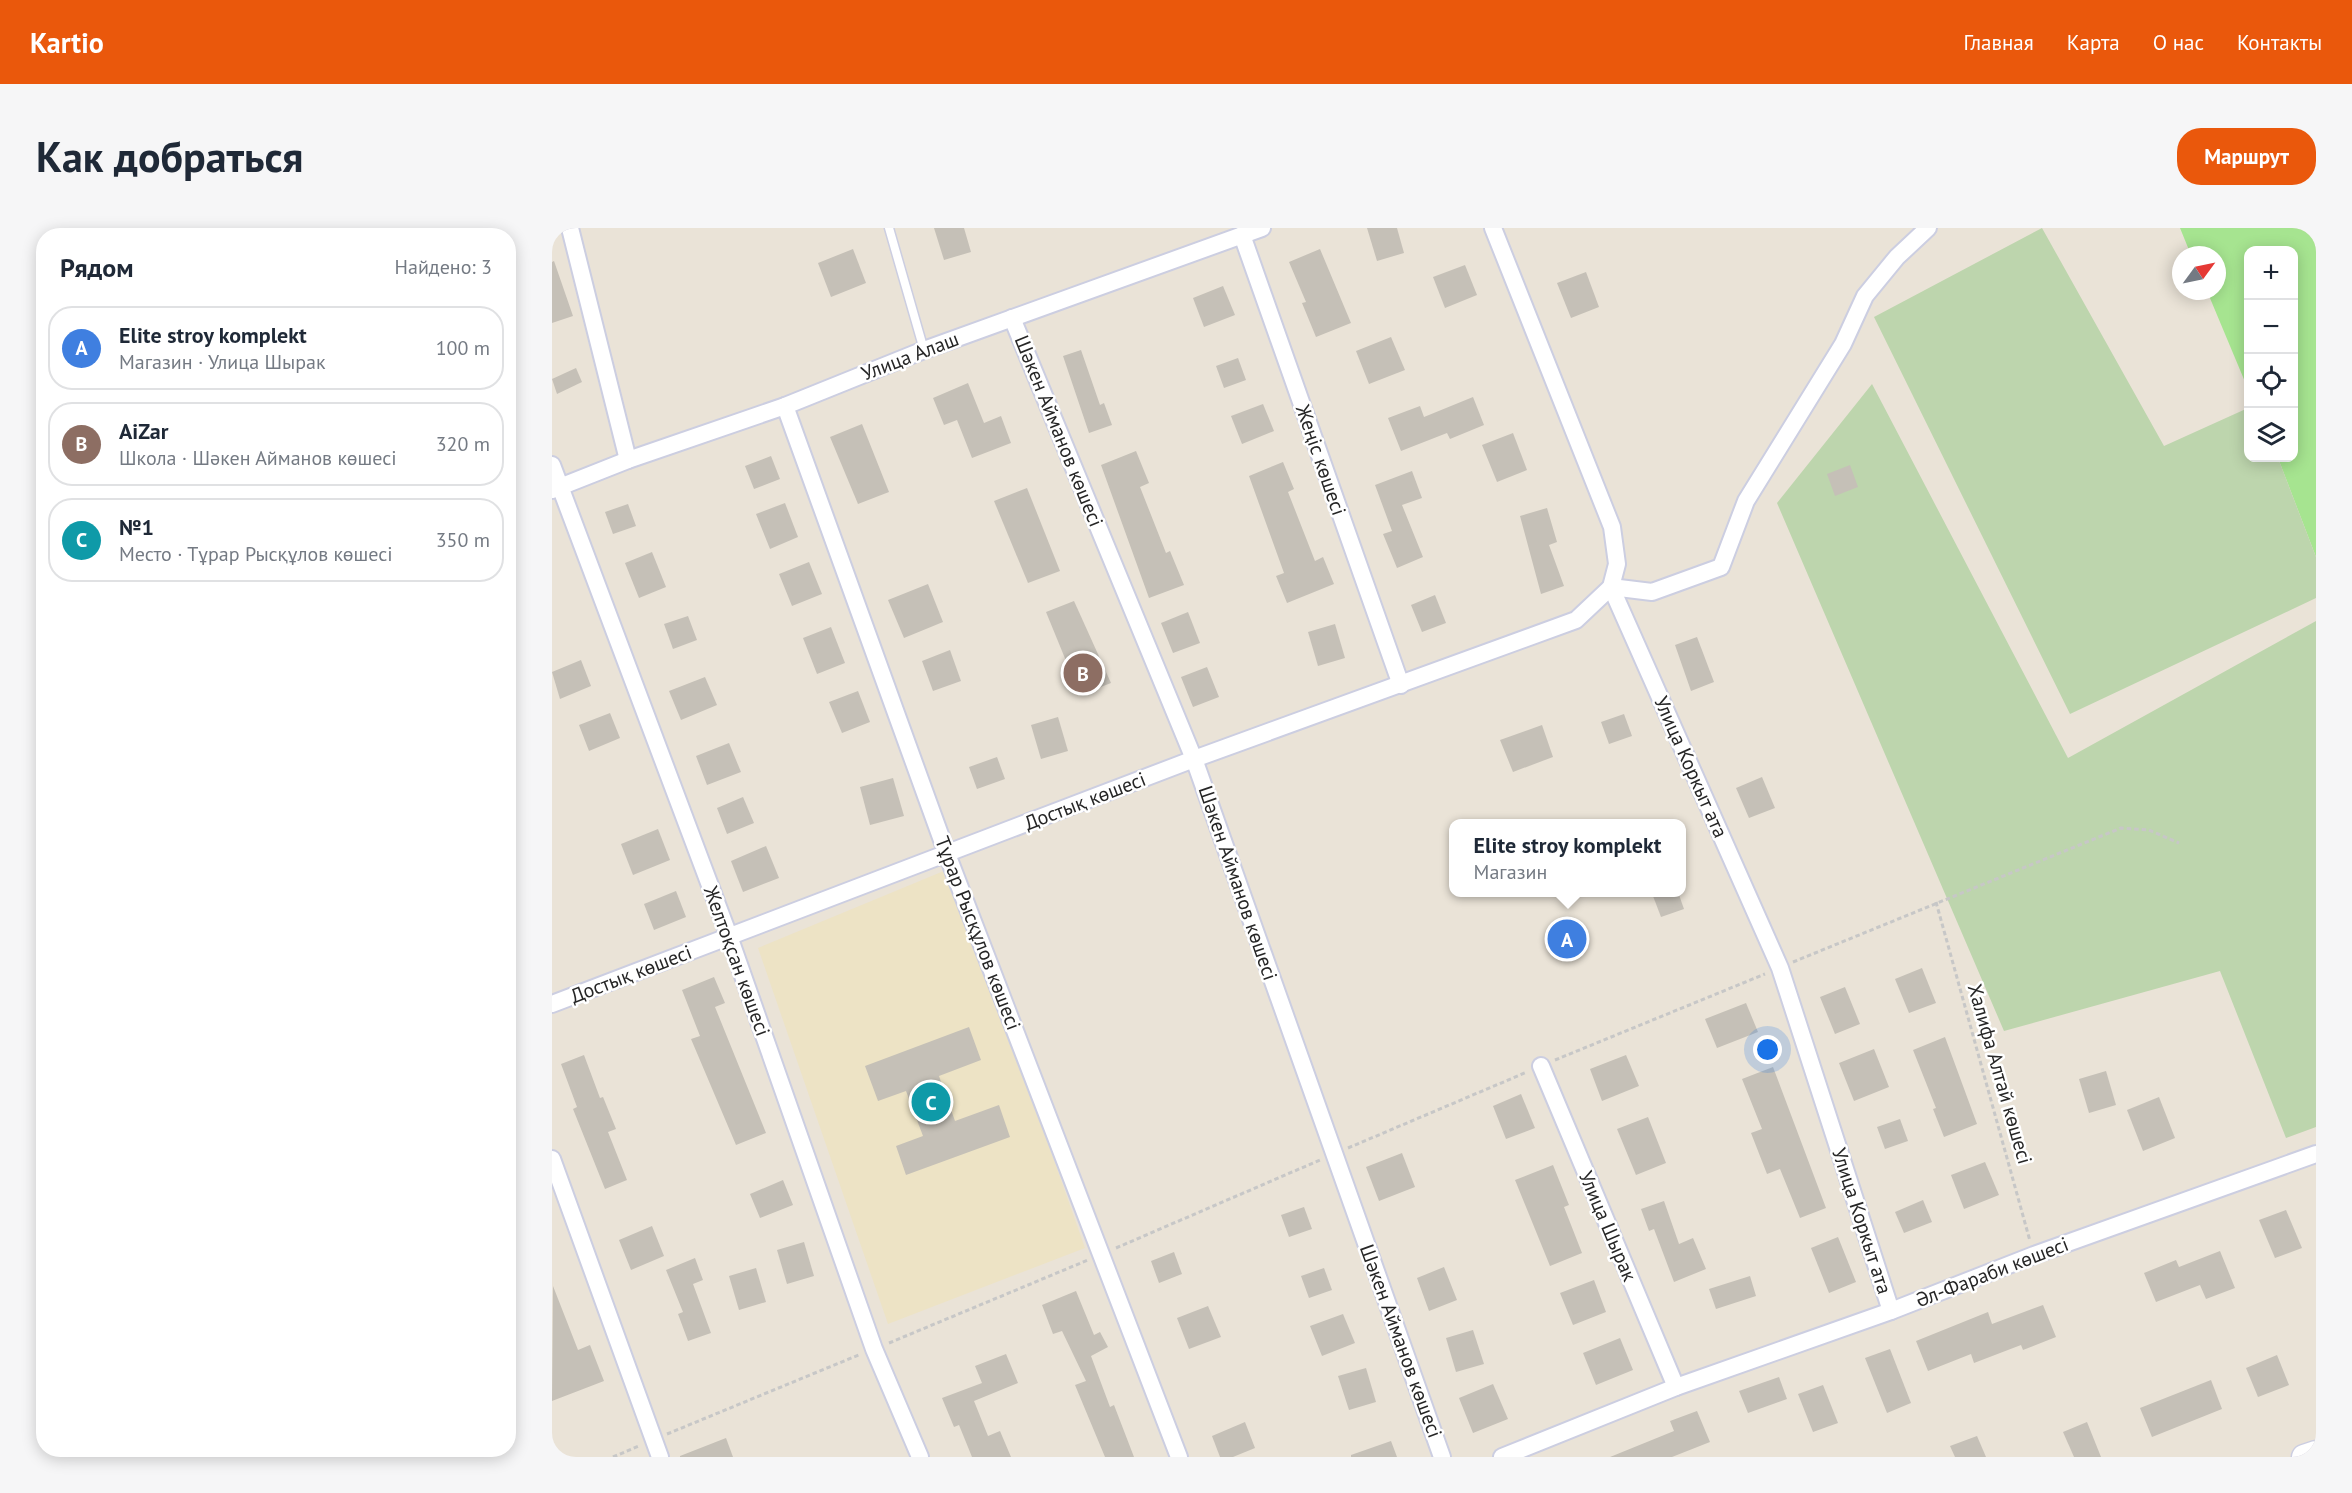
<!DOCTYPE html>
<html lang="ru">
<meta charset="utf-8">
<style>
body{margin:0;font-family:"PT Sans",sans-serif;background:#f6f6f7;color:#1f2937}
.controls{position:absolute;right:18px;top:18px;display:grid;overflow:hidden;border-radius:12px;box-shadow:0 3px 15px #0003}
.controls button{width:54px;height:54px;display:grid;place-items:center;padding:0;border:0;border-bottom:2px solid #e0e1e3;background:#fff;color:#1f2937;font:30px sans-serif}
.compass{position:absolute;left:1620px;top:18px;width:54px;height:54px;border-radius:50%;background:#fff;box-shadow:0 3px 15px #0003;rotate:57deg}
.you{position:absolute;left:1216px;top:822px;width:21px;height:21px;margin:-15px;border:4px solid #fff;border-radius:50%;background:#1a73e8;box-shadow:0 0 0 9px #1a73e833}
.badge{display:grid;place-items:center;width:39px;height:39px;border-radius:50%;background:#ea580c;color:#fff;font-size:20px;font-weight:700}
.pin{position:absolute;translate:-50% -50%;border:3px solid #fff;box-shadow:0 2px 6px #0006}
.popup{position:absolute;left:897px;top:591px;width:237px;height:78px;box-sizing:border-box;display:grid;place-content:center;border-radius:12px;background:#fff;filter:drop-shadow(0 2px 4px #0005);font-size:20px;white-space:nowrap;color:#747a83}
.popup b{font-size:22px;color:#1f2937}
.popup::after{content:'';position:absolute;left:50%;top:100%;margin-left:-12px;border:12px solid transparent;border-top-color:#fff}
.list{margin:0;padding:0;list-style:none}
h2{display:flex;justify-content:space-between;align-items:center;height:78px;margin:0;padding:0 24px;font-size:26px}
h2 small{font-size:20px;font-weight:400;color:#747a83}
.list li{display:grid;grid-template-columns:39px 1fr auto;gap:18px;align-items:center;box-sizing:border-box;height:84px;margin:0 12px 12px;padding:0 12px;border:2px solid #e0e1e3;border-radius:24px}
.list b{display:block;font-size:22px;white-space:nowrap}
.list p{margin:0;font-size:20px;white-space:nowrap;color:#747a83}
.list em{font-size:20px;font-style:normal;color:#747a83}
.icon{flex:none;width:33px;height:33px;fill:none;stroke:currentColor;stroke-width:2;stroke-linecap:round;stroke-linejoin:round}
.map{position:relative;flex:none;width:1764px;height:1229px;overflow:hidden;border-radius:24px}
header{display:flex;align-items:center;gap:36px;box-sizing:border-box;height:84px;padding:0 30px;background:#ea580c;color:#fff}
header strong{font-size:28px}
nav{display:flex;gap:33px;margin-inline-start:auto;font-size:21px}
.intro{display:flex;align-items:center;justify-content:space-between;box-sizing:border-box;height:144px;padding:0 36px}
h1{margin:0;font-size:42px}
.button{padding:15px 27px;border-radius:24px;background:#ea580c;color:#fff;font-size:21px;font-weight:700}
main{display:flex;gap:36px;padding:0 36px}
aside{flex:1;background:#fff;border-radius:24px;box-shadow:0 3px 15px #0003}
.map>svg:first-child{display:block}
.education{fill:#ede3c5}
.green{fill:#a6e490}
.cemetery{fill:#bdd5ad}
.building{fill:#c5c0b7}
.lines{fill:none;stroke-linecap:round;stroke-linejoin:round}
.lane-casing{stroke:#cccee1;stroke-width:11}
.street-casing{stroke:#cccee1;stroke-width:20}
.secondary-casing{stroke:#cccee1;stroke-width:27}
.path{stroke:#c7c7c7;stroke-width:3;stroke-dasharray:4.5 3;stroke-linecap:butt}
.lane{stroke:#fff;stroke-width:8}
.street{stroke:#fff;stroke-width:16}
.secondary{stroke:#fff;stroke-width:24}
.labels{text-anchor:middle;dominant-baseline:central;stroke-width:5;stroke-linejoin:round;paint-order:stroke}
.street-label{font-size:20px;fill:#262626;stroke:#fff}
</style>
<header>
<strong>Kartio</strong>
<nav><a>Главная</a><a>Карта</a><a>О нас</a><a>Контакты</a></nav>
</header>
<div class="intro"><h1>Как добраться</h1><a class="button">Маршрут</a></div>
<main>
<aside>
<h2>Рядом<small>Найдено: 3</small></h2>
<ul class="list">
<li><span class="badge" style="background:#3f7fe0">A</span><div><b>Elite stroy komplekt</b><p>Магазин · Улица Шырак</p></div><em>100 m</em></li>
<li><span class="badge" style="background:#8d6e63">B</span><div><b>AiZar</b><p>Школа · Шәкен Айманов көшесі</p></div><em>320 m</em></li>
<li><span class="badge" style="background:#0f9aa8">C</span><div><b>№1</b><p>Место · Тұрар Рысқұлов көшесі</p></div><em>350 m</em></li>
</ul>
</aside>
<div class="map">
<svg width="1764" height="1229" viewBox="0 0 1764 1229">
<rect width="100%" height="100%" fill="#eae3d7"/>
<polygon class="education" points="399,640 533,1020 336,1096 206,720"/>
<polygon class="green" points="1628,0 1764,0 1764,329 1726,230 1742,230 1742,22 1696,22 1696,161 1655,63 1665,63 1665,27 1639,27"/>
<g class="cemetery">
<polygon points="1490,0 1612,218 1696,180 1696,230 1726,230 1764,329 1764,370 1518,486 1322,89"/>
<polygon points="1320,156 1516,530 1764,393 1764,899 1734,910 1668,743 1452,803 1225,275"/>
</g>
<g class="building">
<polygon points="382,0 412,0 419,24 392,32"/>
<polygon points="815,0 845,0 852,25 825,33"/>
<polygon points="301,21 314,55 279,69 266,35"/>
<polygon points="768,21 799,95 764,109 750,75 754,74 737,34"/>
<polygon points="2,33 21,88 0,95 0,34"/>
<polygon points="913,37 925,67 893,80 881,49"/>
<polygon points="1034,44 1047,79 1019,90 1005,55"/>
<polygon points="671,58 683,87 652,99 641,70"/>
<polygon points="839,109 853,142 817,156 804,123"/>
<polygon points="529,122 548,177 552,175 560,197 537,205 511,128"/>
<polygon points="686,130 694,152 672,160 664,138"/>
<polygon points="24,140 30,154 5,166 0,151"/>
<polygon points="416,155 432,195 449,188 459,215 420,230 405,192 392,197 381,170"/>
<polygon points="921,169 932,197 898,211 895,205 849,223 836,190 868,178 872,189"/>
<polygon points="711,176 722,203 690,216 679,188"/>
<polygon points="310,196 337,264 306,276 278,209"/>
<polygon points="961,205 975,242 945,254 930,217"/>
<polygon points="584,223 597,255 588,259 614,325 618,323 632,357 597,370 549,237"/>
<polygon points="219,228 228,251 202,261 193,238"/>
<polygon points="731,234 742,261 736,264 763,333 771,329 782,356 735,375 724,348 732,345 697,248"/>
<polygon points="1298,237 1306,259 1283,268 1275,246"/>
<polygon points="860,243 870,270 850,277 871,329 845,340 831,306 840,303 823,257"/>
<polygon points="475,260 508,343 476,355 442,273"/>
<polygon points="233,275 246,309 218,321 204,286"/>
<polygon points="76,276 84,298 61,306 53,284"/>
<polygon points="995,280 1005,314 997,317 1012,358 989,366 968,288"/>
<polygon points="100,324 114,359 87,370 73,335"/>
<polygon points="257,334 270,366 240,378 227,346"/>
<polygon points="376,356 391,394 352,410 336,372"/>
<polygon points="883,367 894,395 870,404 859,377"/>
<polygon points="522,373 559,455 528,467 494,384"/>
<polygon points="636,384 648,415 621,425 609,395"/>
<polygon points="136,388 145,412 121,421 112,396"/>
<polygon points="783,396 793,430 766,438 756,404"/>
<polygon points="279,399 293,435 265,446 251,410"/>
<polygon points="1145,409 1162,454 1139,463 1123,417"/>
<polygon points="398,422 409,453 381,463 370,433"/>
<polygon points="29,432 39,458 8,471 0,444"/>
<polygon points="655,439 667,469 641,479 629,449"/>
<polygon points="153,449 165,477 129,492 117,463"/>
<polygon points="306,463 318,494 290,505 277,474"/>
<polygon points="58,485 68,510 37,523 27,497"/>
<polygon points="1072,486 1080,508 1057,516 1049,494"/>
<polygon points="506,489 516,523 489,531 479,497"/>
<polygon points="990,497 1001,529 961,544 948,512"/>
<polygon points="177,515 189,544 155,557 144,528"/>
<polygon points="445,529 453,551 425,561 417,539"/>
<polygon points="1210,549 1223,580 1197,590 1184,560"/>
<polygon points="341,550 352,588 318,597 308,559"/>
<polygon points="191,569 202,595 175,606 165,580"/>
<polygon points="106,601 118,632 81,647 69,616"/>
<polygon points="214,618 227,650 191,664 179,633"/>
<polygon points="124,663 134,689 102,702 92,676"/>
<polygon points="1109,664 1126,664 1132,681 1109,689 1101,668"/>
<polygon points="1017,699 1023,719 1000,726 994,706"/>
<polygon points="1370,740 1384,775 1357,785 1343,751"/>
<polygon points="162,749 173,775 163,779 214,905 184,917 139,811 148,808 130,762"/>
<polygon points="1293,759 1308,796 1283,806 1268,769"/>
<polygon points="1194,775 1206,804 1165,820 1153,791"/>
<polygon points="417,799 429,832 387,848 403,893 447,877 458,909 354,947 344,918 371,908 354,863 326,873 313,838"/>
<polygon points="1393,809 1425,896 1392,909 1381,881 1384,880 1361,822"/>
<polygon points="1322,821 1337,859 1302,873 1287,835"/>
<polygon points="32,827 48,870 51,869 64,901 56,904 75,952 53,961 21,881 25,879 9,836"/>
<polygon points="1074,827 1087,858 1050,873 1038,841"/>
<polygon points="1221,839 1274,980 1248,990 1228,941 1215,946 1199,905 1210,901 1190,851"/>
<polygon points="1554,843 1564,877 1537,885 1527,851"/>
<polygon points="969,866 983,900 954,911 941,878"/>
<polygon points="1607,869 1623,910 1591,923 1575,882"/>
<polygon points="1096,889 1114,935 1084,947 1065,901"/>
<polygon points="1348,891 1356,913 1333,921 1325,899"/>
<polygon points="850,925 863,959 827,973 814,939"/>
<polygon points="1433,934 1447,967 1412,981 1399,947"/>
<polygon points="1001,937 1017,977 1012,979 1030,1025 998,1038 963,952"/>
<polygon points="231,952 241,977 208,990 198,966"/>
<polygon points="1371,972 1380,994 1352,1005 1343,984"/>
<polygon points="1112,973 1127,1016 1141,1010 1154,1041 1122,1054 1102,1001 1097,1003 1089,981"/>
<polygon points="752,979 760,1001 737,1009 729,987"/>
<polygon points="1734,982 1750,1020 1723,1030 1707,992"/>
<polygon points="100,998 112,1028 79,1042 67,1012"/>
<polygon points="1286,1009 1304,1054 1277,1065 1259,1020"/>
<polygon points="252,1014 262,1048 235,1056 225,1022"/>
<polygon points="1668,1023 1683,1060 1654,1071 1648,1057 1604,1074 1592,1045 1624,1032 1627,1039"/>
<polygon points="622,1024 630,1046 607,1055 599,1033"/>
<polygon points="143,1030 151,1052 141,1056 159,1105 136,1113 126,1086 131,1084 114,1042"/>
<polygon points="892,1039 905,1072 877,1083 865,1050"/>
<polygon points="204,1040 214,1074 187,1082 177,1048"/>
<polygon points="772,1040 780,1062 757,1070 749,1048"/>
<polygon points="1198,1048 1204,1068 1164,1081 1157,1061"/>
<polygon points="1042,1052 1054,1084 1021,1097 1008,1065"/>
<polygon points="1,1058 26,1122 38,1117 52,1153 0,1173"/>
<polygon points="524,1063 542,1107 548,1104 556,1119 539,1128 558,1179 562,1177 582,1229 553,1229 523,1157 534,1153 510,1103 501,1106 490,1077"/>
<polygon points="1491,1077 1504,1109 1471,1122 1469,1117 1422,1135 1419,1126 1376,1143 1364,1113 1436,1084 1440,1096"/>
<polygon points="656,1078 669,1109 637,1121 625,1090"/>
<polygon points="791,1086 803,1115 770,1128 758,1098"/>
<polygon points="921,1102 932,1136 904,1144 894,1110"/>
<polygon points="1068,1110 1081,1142 1044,1157 1031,1125"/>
<polygon points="1338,1121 1359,1175 1335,1185 1313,1130"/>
<polygon points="454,1126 466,1155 422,1173 436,1208 448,1203 459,1229 420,1229 407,1197 402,1199 390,1170 430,1155 423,1138"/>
<polygon points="1725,1127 1737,1157 1706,1169 1694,1140"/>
<polygon points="814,1140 824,1174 797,1182 786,1148"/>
<polygon points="1227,1149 1235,1171 1196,1185 1187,1163"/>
<polygon points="1659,1152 1670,1181 1600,1209 1588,1180"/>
<polygon points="941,1156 956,1191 921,1205 907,1170"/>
<polygon points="1271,1157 1286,1195 1261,1204 1246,1166"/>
<polygon points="1145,1183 1158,1214 1120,1229 1058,1229 1122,1203 1118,1193"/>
<polygon points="693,1194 703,1220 681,1229 668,1229 660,1208"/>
<polygon points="1535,1194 1549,1229 1522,1229 1511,1204"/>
<polygon points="1425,1208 1434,1229 1403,1229 1398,1218"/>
<polygon points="174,1210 181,1229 128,1229 128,1228"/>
<polygon points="839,1213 845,1229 799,1229 799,1227"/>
</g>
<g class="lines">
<g class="lane-casing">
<polyline id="lane" points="337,0 372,122"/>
</g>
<g class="street-casing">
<g id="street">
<polyline points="18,0 76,232"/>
<polyline points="941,0 1060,299 1065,336 1059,359 1228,740 1339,1083"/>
<polyline points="690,7 849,457"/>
<polyline points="460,90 642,531 890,1229"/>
<polyline points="233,178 395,626 627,1229"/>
<polyline points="0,237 177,708 322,1121 368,1229"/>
<polyline points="0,262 76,232 233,178 372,122 710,0"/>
<polyline points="0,776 642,531 1024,392 1059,359 1100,364 1169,339 1194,273 1291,116 1313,68 1345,29 1376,0"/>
<polyline points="989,838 1124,1159"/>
<polyline points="0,931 108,1229"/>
<polyline points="950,1229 1124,1159 1339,1083 1482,1027 1764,926"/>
</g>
</g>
<g class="secondary-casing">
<polyline id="secondary" points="1752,1229 1764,1225"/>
</g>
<g class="path">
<polyline points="1384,674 1478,1013"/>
<polyline points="1241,734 1569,600 1597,602 1627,615"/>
<polyline points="1003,832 1213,746"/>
<polyline points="796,920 975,844"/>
<polyline points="564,1020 768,932"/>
<polyline points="337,1115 536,1032"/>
<polyline points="115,1206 309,1126"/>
<polyline points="61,1229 87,1218"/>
</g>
<use href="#lane" class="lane"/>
<use href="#street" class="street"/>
<use href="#secondary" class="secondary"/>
</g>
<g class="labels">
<g class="street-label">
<text transform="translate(358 128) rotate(-21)">Улица Алаш</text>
<text transform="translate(507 203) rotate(68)">Шәкен Айманов көшесі</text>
<text transform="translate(769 232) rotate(71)">Жеңіс көшесі</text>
<text transform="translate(1139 539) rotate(66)">Улица Коркыт ата</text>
<text transform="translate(533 573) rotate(-21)">Достық көшесі</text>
<text transform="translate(686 655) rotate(71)">Шәкен Айманов көшесі</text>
<text transform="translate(426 705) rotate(69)">Тұрар Рысқұлов көшесі</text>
<text transform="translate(185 733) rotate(70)">Желтоқсан көшесі</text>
<text transform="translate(79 746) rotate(-21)">Достық көшесі</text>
<text transform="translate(1448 846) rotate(74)">Халифа Алтай көшесі</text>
<text transform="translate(1310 993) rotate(72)">Улица Коркыт ата</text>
<text transform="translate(1056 998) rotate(67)">Улица Шырак</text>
<text transform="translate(1440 1044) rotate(-21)">Әл-Фараби көшесі</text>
<text transform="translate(849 1113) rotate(70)">Шәкен Айманов көшесі</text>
</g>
</g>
</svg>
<div class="controls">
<button>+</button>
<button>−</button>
<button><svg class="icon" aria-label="locate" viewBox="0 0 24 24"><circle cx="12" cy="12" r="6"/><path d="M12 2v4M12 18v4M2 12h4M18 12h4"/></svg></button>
<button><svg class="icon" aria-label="layers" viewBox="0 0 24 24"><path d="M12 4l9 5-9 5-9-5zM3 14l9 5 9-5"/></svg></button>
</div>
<svg class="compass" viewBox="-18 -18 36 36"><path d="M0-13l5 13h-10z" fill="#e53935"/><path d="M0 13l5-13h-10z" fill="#747a83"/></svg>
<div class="you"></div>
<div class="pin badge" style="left:1015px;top:711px;background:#3f7fe0">A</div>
<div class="popup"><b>Elite stroy komplekt</b>Магазин</div>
<div class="pin badge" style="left:531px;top:445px;background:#8d6e63">B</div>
<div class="pin badge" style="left:379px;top:874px;background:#0f9aa8">C</div>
</div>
</main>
